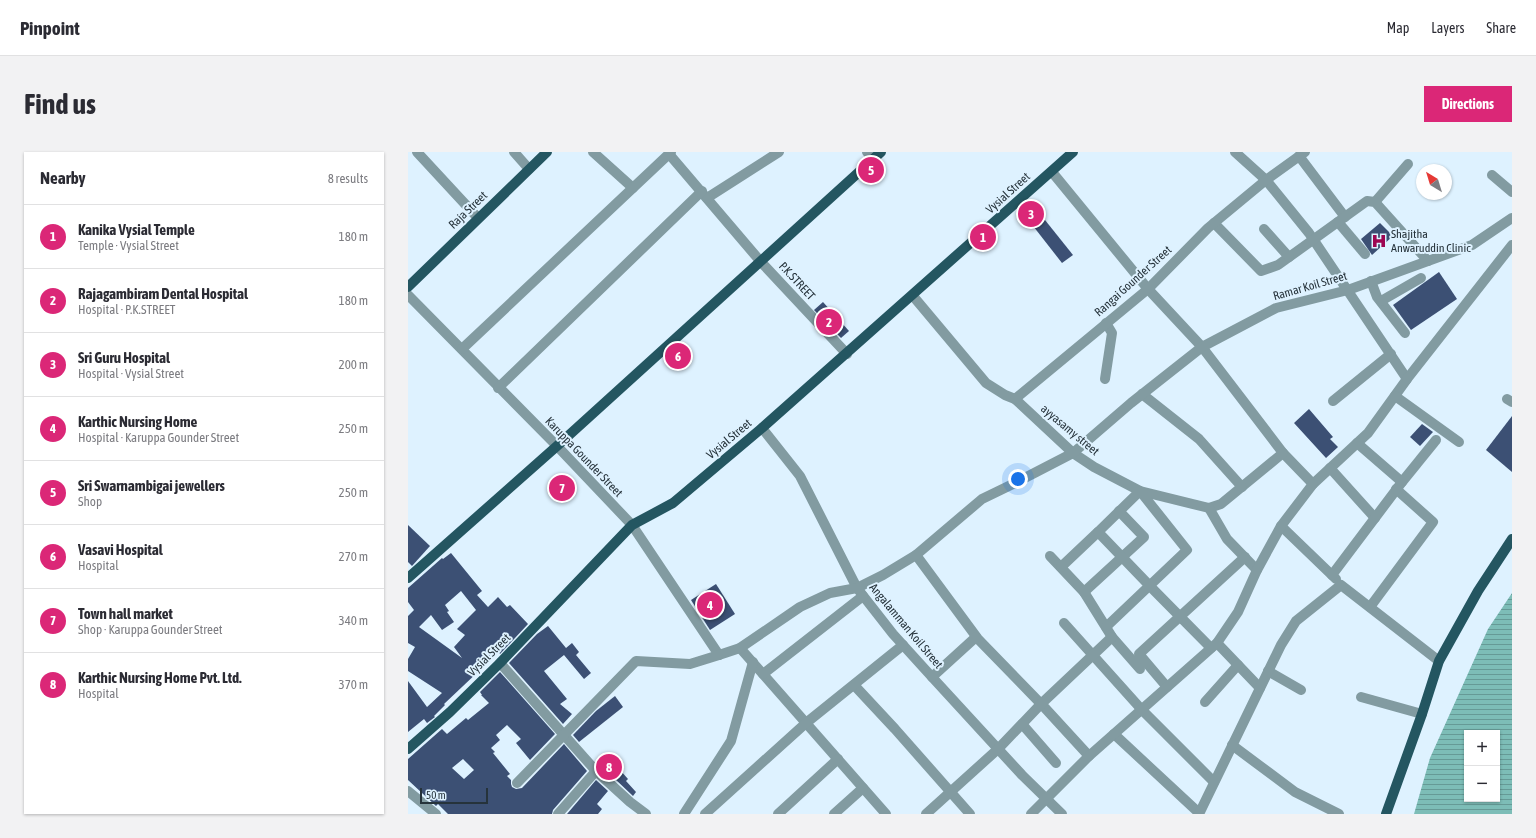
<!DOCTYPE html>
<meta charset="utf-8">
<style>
body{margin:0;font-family:"Asap Condensed",sans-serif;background:#f2f2f3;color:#2b2b33}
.controls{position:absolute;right:12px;bottom:12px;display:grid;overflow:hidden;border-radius:0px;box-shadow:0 1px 3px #0004}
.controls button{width:36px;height:36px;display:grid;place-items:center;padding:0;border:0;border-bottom:1px solid #e1e1e2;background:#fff;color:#2b2b33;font:20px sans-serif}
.compass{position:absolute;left:1008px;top:12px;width:36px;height:36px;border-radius:50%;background:#fff;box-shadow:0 1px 3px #0004;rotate:322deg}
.scale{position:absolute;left:12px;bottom:10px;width:68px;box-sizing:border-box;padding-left:4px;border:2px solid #26333b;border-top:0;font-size:11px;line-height:14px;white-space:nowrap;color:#26333b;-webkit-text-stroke:3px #def2ff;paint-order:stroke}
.you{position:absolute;left:610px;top:327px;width:14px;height:14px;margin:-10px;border:3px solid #fff;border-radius:50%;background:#1a73e8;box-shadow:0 0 0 6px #1a73e833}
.badge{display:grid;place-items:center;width:26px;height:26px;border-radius:50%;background:#db2777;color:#fff;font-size:13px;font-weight:700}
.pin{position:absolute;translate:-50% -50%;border:2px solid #fff;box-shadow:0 1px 4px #0006}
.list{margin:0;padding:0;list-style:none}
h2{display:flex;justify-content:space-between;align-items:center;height:52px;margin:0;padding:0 16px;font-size:17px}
h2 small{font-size:13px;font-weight:400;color:#7c7c81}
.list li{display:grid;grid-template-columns:26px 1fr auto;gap:12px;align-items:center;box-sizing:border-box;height:64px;padding:0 16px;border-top:1px solid #e1e1e2}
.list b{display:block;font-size:15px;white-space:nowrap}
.list p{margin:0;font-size:13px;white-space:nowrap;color:#7c7c81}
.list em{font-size:13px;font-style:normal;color:#7c7c81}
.map{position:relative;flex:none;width:1104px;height:662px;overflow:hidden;border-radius:0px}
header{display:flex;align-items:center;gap:24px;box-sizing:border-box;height:56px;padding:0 20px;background:#fff;border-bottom:1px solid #e1e1e2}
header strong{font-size:19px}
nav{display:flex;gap:22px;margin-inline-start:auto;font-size:14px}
.intro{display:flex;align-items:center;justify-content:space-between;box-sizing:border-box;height:96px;padding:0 24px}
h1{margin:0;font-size:28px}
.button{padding:10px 18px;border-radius:0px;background:#db2777;color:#fff;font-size:14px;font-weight:700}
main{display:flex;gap:24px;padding:0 24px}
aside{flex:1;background:#fff;border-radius:0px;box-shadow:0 1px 3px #0004}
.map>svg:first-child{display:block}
.water{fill:url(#water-rules);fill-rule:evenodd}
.building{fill:#3c5074;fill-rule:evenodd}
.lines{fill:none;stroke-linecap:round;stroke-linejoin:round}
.minor{stroke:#829ba1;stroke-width:10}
.major{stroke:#245661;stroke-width:10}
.labels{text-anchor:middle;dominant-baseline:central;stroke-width:4;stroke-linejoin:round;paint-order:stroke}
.street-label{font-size:12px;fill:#26333b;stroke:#def2ff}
.poi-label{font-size:12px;fill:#26333b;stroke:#def2ff;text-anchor:start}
</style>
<header>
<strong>Pinpoint</strong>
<nav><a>Map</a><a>Layers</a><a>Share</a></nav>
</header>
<div class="intro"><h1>Find us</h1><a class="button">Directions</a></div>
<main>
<aside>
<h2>Nearby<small>8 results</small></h2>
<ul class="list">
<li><span class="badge">1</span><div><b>Kanika Vysial Temple</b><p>Temple · Vysial Street</p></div><em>180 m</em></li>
<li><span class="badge">2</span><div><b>Rajagambiram Dental Hospital</b><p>Hospital · P.K.STREET</p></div><em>180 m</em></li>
<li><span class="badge">3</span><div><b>Sri Guru Hospital</b><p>Hospital · Vysial Street</p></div><em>200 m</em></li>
<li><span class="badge">4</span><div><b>Karthic Nursing Home</b><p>Hospital · Karuppa Gounder Street</p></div><em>250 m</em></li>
<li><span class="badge">5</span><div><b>Sri Swarnambigai jewellers</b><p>Shop</p></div><em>250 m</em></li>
<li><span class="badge">6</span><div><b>Vasavi Hospital</b><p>Hospital</p></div><em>270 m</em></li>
<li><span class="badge">7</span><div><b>Town hall market</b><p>Shop · Karuppa Gounder Street</p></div><em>340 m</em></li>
<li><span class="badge">8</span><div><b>Karthic Nursing Home Pvt. Ltd.</b><p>Hospital</p></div><em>370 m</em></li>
</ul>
</aside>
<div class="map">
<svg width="1104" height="662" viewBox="0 0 1104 662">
<defs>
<pattern id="water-rules" width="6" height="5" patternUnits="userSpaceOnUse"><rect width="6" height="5" fill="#7dbdb7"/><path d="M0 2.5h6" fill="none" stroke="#669a96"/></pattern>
</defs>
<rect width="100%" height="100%" fill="#def2ff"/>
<path class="water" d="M1104,441V662H1006L1022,606L1080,477ZM1059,581H1089V647H1059Z"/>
<g class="building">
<polygon points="621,48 665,103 654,111 611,56"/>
<polygon points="972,71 985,84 964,103 953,87"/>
<polygon points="1031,120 1049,147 1003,178 985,153"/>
<polygon points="415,150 441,179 433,186 406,158"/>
<polygon points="270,195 279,206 269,215 259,204"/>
<polygon points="901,257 925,285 922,287 930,295 918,306 886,271"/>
<polygon points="1104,264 1104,320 1078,298"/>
<polygon points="1014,272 1025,280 1012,294 1002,285"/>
<polygon points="0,373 22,394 4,414 0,410"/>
<path d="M43,401L74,439L69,443L80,455L90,445L99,455L102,453L120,472L92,502L91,500L36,552L37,553L26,564L27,565L19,571L16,567L0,580V529L19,555L34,541L0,519V507L7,495L0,491V464L6,458L0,450V436L34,406L35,407ZM53,439L68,458L49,477L57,483L46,495L54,506L11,475L23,463L34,478L46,470L39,460L41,459L37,453Z"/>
<polygon points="308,432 327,462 302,478 283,448"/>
<polygon points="140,474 158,496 164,491 171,500 168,503 183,521 176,527 156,503 136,519 159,547 152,552 164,562 155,572 101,511 129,482"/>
<path d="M92,520L147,582L122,608L108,591L113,587L99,573L88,583L92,588L83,596L87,600L85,601L102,622L99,624L103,628V632L104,635L108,637L114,636L156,592L179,619L145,658L144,662H40L30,652L28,654L0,628V607L34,577L39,582L58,566L60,568L81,551L73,543H74L72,540ZM55,607L66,618L56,627L44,616Z"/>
<polygon points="207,544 215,555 171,590 165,583 188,559"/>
<polygon points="198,601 213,617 212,618 220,627 218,629 228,640 225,644 189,610"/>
<polygon points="188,628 200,639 189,652 194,657 190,662 159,662"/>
</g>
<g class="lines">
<g class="minor">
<polyline points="9,0 70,66"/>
<polyline points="106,0 121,17"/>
<polyline points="185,0 225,36"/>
<polyline points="459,0 465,6"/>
<polyline points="827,0 858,28 901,81 999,227"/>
<polyline points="261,2 353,110 439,202"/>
<polyline points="891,4 937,65"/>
<polyline points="644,20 740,137 794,195 875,301 905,332 960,281 999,227 1104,93"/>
<polyline points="1084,23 1104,40"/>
<polyline points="299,46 371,0"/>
<polyline points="967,50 1000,12"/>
<polyline points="930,70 957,102"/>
<polyline points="806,71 853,119 870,113 959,49 967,50 1020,109"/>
<polyline points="856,77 881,105"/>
<polyline points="963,129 969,145 997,181"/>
<polyline points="0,143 149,294 224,373 311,503"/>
<polyline points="505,144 578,231 597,243 607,247 665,301 686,315 732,339 801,356 813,352 875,301"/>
<polyline points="973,149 1013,126"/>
<polyline points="54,197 263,0"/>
<polyline points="697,227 704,181 698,171"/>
<polyline points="90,236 294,39"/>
<polyline points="734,242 791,287 834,335"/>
<polyline points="987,244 1051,290"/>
<polyline points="607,247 740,137 800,76 858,28 897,0"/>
<polyline points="1099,247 1104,250"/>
<polyline points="925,249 983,202"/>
<polyline points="354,276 392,324 449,436 485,482 524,525 614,623 654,662"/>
<polyline points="922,316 967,366"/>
<polyline points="994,330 1028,288"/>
<polyline points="801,356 819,387 849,418"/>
<polyline points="873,374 928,427"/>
<polyline points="508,403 570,487 637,556 681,604"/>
<polyline points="642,404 676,440 704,485 732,517"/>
<polyline points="653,415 690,380"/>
<polyline points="924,423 994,330 949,291"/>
<polyline points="676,440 736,385 711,359"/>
<polyline points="962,455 1025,370 988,337"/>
<polyline points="656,471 734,558 806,630"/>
<path d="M698,475L779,398L732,339L690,380C727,419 765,458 803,496"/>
<polyline points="809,491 852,536"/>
<polyline points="332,496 478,662"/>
<polyline points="92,511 188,619"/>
<polyline points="860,519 893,538"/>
<polyline points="355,522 455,444"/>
<polyline points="524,525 568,485"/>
<polyline points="446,533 487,577 562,662"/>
<polyline points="759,535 731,502 837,405"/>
<polyline points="953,545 1014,562"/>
<polyline points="797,550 830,513"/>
<polyline points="614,572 648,611"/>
<polyline points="706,582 791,661"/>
<polyline points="824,593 887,640 931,662"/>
<polyline points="109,631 228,509 282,512 311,503 332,496 392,455 422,441 449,436 475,423 508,403 574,347 607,331 665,301 723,251 794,195 868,156 940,138 1064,93 1104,66"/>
<polyline points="0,639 28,662"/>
<polyline points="150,662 188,619 222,650 238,662"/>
<polyline points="276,662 323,589 345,510"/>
<polyline points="297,662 398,571 495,493"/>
<polyline points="370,662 430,607"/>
<polyline points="426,662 455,636"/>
<polyline points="518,662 590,597 633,552 704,485"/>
<polyline points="623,662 681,604 809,491 830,460 849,418 873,374 905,332"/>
<polyline points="791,662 873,493 888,469 933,433 1031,509"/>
</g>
<g class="major">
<polyline points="0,135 139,0"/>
<polyline points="0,426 149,294 473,0"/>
<polyline points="0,597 42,560 92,511 224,373 265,351 354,276 665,0"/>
<polyline points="978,662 1014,562 1031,509 1070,439 1104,387"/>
</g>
</g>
<defs>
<g id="hospital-bare" transform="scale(1.2)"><path d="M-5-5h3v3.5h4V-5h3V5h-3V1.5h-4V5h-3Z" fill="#9d0652" stroke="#def2ff" stroke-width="2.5" paint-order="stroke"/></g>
</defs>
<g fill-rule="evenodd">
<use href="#hospital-bare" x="971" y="89"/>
</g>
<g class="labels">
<g class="street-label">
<text transform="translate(600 41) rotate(-42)">Vysial Street</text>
<text transform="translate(60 58) rotate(-44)">Raja Street</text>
<text transform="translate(389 129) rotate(47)">P.K.STREET</text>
<text transform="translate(725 129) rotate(-42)">Rangai Gounder Street</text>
<text transform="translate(902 134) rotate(-16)">Ramar Koil Street</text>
<text transform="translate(662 278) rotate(40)">ayyasamy street</text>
<text transform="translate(321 287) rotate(-40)">Vysial Street</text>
<text transform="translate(176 305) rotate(46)">Karuppa Gounder Street</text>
<text transform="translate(498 474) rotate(50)">Angalamman Koil Street</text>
<text transform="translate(81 503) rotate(-45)">Vysial Street</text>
</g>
<g class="poi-label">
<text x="983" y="82">Shajitha<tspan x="983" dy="14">Anwaruddin Clinic</tspan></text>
</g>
</g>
</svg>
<div class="controls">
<button>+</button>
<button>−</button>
</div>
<svg class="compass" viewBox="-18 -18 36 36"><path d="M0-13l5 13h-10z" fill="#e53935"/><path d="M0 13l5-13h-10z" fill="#7c7c81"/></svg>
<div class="scale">50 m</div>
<div class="you"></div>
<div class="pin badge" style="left:575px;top:85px">1</div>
<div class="pin badge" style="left:421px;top:170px">2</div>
<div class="pin badge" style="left:623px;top:62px">3</div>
<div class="pin badge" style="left:302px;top:453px">4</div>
<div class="pin badge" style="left:463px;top:18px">5</div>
<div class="pin badge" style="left:270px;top:204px">6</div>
<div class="pin badge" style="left:154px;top:336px">7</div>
<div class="pin badge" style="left:201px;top:615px">8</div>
</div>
</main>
